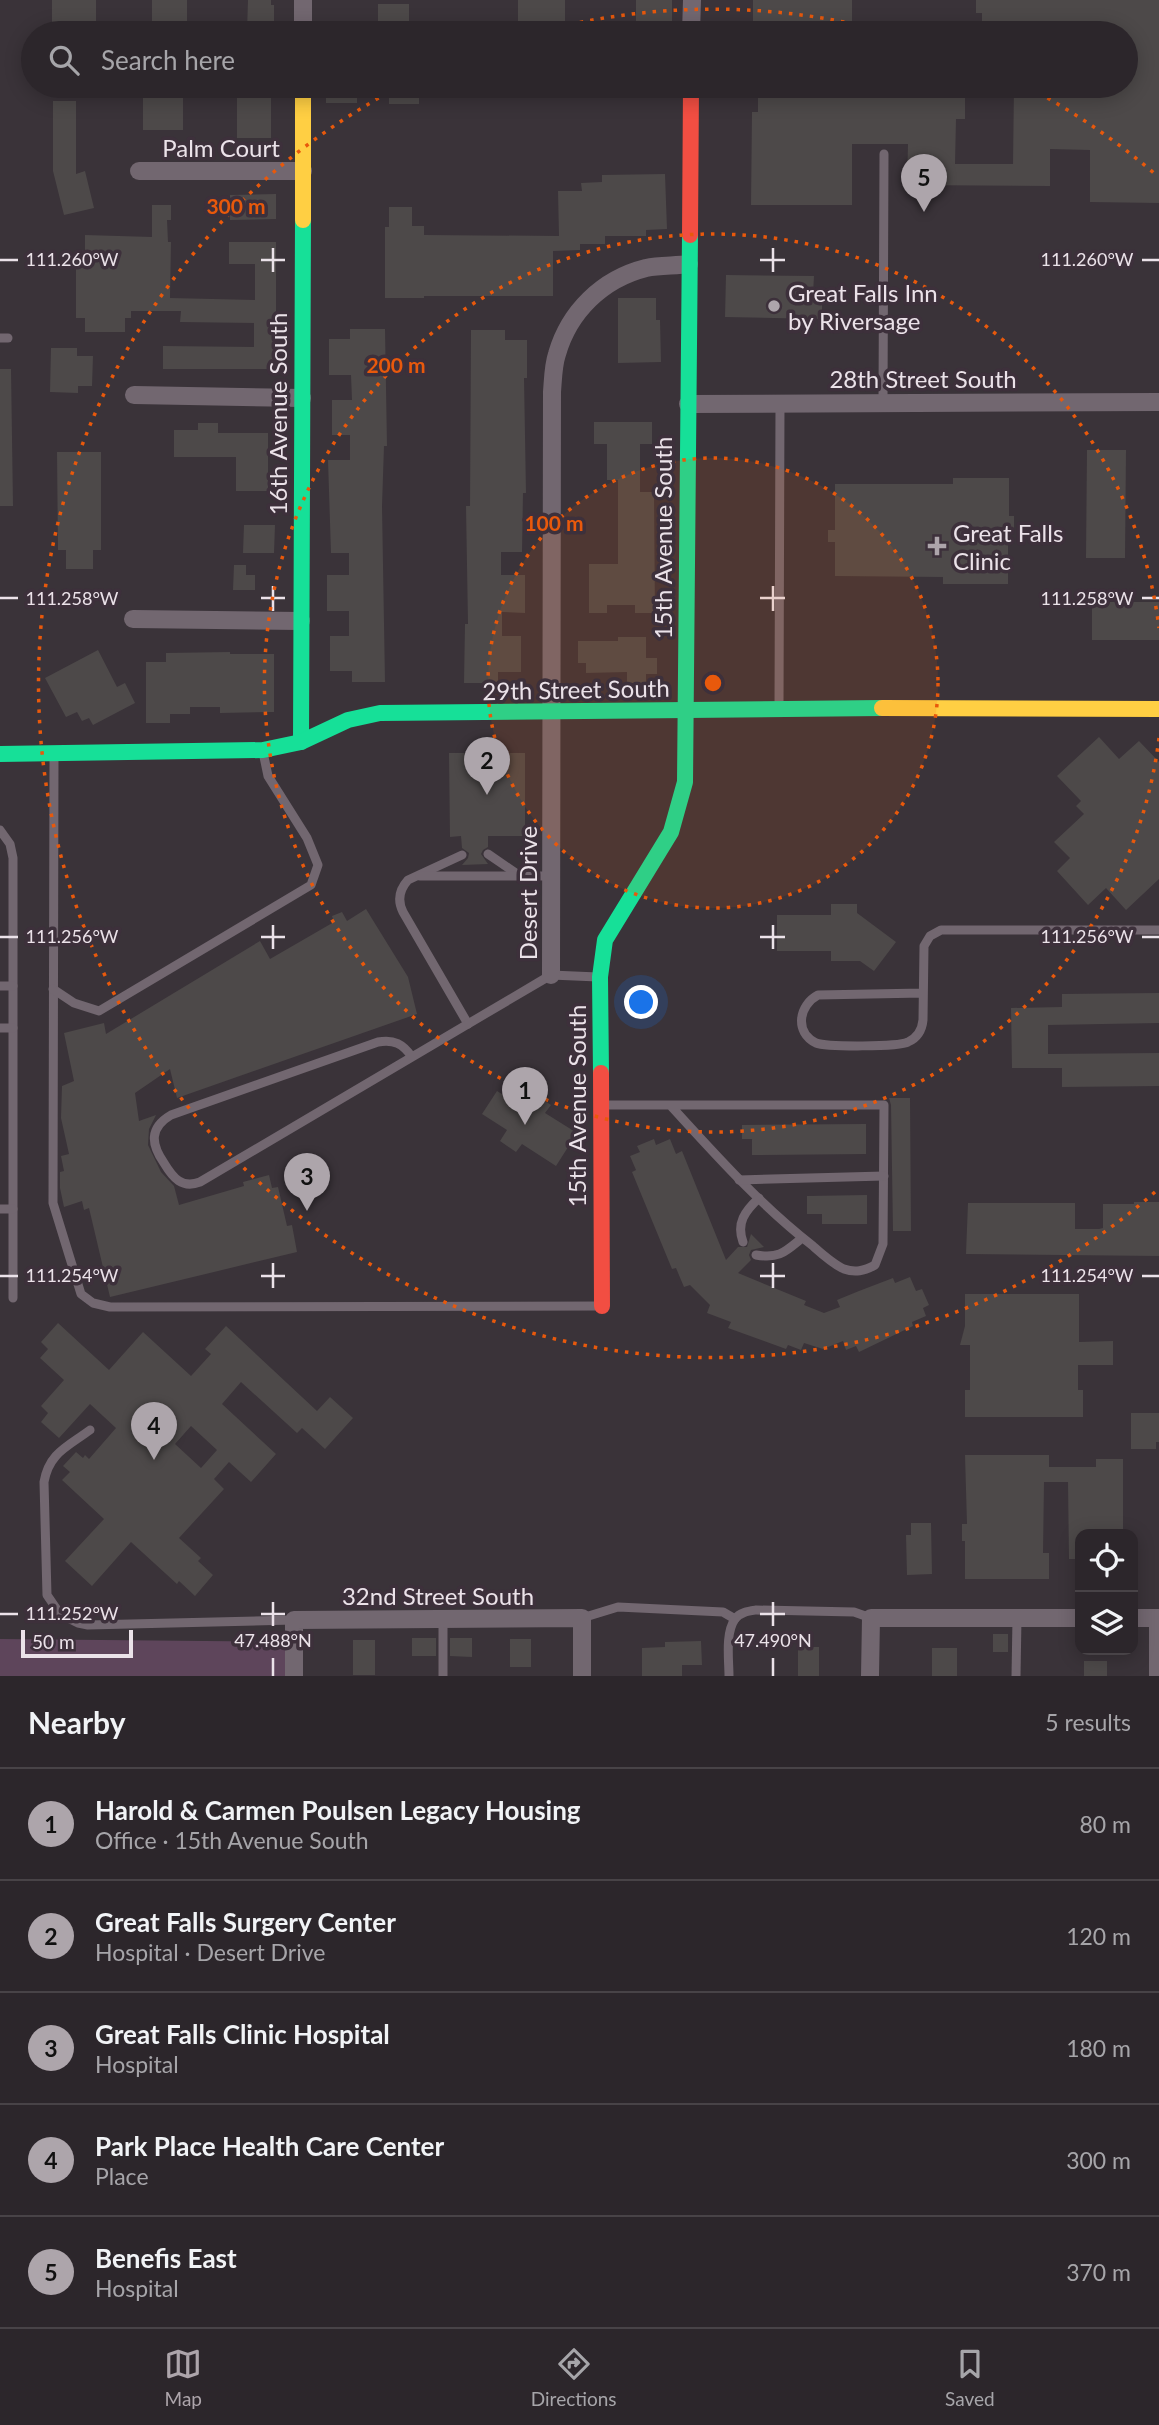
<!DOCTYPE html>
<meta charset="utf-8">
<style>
body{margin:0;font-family:Lato,sans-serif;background:#383237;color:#f1f3f6}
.controls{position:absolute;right:21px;bottom:21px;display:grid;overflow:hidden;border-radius:14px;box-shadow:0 4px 18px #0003}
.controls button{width:63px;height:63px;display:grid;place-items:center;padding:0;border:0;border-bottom:2px solid #484347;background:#2c262b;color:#f1f3f6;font:35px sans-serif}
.scale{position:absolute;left:21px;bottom:18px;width:112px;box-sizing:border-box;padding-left:7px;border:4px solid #ebe2e9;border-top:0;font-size:19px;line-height:24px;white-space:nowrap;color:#ebe2e9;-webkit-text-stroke:5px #3d303b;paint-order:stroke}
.you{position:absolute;left:642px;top:1003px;width:24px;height:24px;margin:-18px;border:5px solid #fff;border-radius:50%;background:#1a73e8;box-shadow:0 0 0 10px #1a73e833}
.badge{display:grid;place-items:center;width:46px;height:46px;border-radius:50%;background:#ada5ab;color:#111;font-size:23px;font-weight:700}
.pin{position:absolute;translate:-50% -58px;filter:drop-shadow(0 2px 4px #0008)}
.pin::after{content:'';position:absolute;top:37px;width:24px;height:21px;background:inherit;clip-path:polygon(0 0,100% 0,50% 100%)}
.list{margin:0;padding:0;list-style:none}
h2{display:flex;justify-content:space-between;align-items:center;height:91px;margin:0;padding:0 28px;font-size:30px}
h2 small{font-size:23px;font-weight:400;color:#a6a5a9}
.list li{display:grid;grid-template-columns:46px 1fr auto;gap:21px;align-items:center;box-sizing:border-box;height:112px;padding:0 28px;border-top:2px solid #484347}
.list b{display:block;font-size:26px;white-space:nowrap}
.list p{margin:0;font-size:23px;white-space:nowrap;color:#a6a5a9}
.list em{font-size:23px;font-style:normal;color:#a6a5a9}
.icon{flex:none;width:38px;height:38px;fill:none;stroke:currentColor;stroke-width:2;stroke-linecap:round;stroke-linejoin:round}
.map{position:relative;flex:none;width:1159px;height:1676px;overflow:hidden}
.search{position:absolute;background:#2c262b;box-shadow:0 4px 18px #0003;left:21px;right:21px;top:21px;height:77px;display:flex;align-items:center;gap:18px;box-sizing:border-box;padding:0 24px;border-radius:38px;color:#a6a5a9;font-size:26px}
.sheet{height:651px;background:#2c262b}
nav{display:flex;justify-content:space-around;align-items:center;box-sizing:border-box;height:98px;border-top:2px solid #484347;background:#2c262b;font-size:19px;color:#a6a5a9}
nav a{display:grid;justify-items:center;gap:4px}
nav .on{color:#ada5ab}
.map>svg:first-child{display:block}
.green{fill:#5e455b}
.building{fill:#4d4949;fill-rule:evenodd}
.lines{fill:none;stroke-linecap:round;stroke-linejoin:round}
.lane{stroke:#726770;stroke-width:9}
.street{stroke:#726770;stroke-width:18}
.fast{stroke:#16e098;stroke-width:16}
.slow{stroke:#ffcf43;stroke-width:16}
.jam{stroke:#f24e42;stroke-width:16}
.ticks{fill:none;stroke:#ebe2e9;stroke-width:2.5}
.ring{fill:none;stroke:#e8590c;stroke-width:3.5;stroke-dasharray:3.5 7}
.poi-dot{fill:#ada5ab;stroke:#3d303b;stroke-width:2.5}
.labels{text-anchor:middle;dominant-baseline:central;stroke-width:7;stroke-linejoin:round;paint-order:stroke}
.street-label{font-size:24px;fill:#ebe2e9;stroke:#3d303b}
.poi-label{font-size:24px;fill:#ebe2e9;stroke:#3d303b;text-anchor:start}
.ticks-label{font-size:18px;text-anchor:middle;fill:#ebe2e9;stroke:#3d303b;stroke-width:7;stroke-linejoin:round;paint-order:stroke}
.centre{fill:#e8590c;stroke:#3d303b;stroke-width:3.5}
.ring-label{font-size:21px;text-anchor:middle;font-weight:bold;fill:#e8590c;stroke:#3d303b;stroke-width:7;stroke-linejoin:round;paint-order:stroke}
</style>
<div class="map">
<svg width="1159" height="1676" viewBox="0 0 1159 1676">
<rect width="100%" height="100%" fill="#3a3339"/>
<polygon class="green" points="0,1639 294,1642 294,1676 0,1676"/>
<g class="building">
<rect x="52" y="0" width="44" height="33"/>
<rect x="152" y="0" width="35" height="33"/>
<polygon points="248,0 271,0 271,5 274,5 274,32 247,31"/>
<rect x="518" y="0" width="47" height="23"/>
<rect x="636" y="0" width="36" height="21"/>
<polygon points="753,0 852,0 852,33 758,33 758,31 753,31"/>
<polygon points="976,0 1159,0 1159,203 1090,202 1090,150 1050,149 1050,186 907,185 908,144 852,144 852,205 751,205 752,112 758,112 758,86 954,86 954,97 965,97 965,119 956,119 955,164 1013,164 1014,86 1126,86 1126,33 982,33 982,13 976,13"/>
<rect x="378" y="4" width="31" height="29"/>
<rect x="143" y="86" width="40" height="44"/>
<rect x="237" y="86" width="34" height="52"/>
<rect x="326" y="86" width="31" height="17"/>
<rect x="389" y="86" width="30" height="18"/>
<polygon points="53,101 76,101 76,174 85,171 94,208 64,215 53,171"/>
<polygon points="665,174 667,229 646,230 646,236 605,236 605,244 580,244 580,250 553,251 553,296 424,296 424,298 385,298 385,227 389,227 389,207 412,207 412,226 424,226 424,235 559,236 558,191 582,191 581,183 602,182 602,175"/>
<polygon points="276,194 276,219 230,220 230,195"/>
<polygon points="152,205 171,205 171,220 167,220 168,242 171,242 170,298 255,300 255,264 229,264 229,242 276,242 276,369 163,369 163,346 254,347 254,323 180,322 181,311 131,311 131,318 125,318 125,332 85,332 85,318 76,318 76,250 85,251 85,235 152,237"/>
<polygon points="726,275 814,276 813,294 822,294 822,319 725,317"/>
<polygon points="618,298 656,298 656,320 660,320 661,362 618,363"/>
<polygon points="350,329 385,329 387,446 384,446 382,506 385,682 352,682 352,671 330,671 330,636 349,636 349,611 327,611 327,575 349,575 349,553 331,553 328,460 350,460 350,435 332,435 332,400 352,400 351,375 329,375 329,339 350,339"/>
<polygon points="471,330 505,330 505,340 527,340 527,378 524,378 526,493 523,493 522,552 501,552 501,575 525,575 525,613 502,612 502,636 521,636 521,672 498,672 498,683 464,683 465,624 468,624 466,506 470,506"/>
<polygon points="51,348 77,348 77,356 93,356 92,386 78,386 78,393 50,392"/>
<polygon points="0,369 11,369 13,506 0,506"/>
<polygon points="594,422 652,422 652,444 640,444 640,492 654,492 655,613 635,613 635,605 607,605 607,613 589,613 589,564 618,564 618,480 607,480 607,444 594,444"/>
<polygon points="198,423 218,423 218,433 268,433 268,491 236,491 236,457 174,457 174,430 198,430"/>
<polygon points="1087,450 1126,450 1125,558 1086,558"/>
<polygon points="57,452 101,452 101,550 93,550 93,569 66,569 66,550 58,550"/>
<polygon points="953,478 1009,478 1009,516 1014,516 1014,534 1008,534 1008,584 943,584 943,577 835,576 835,542 828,542 828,530 835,530 835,484 953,484"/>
<polygon points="244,525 275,525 274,553 243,553"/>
<polygon points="234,565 246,565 246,575 255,575 255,590 233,590"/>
<rect x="1092" y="602" width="67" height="38"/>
<polygon points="618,637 646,637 646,658 657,658 657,674 646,674 646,683 627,683 627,672 586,673 586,663 578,663 578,641 618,641"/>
<polygon points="98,650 117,687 125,683 135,703 93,725 89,718 82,721 77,712 66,717 45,678"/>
<polygon points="230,652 230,654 274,654 274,712 220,713 220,707 190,707 190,714 170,714 170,723 146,723 146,662 166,662 166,653"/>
<polygon points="1099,737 1119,759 1139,741 1159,762 1159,879 1126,910 1106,888 1088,905 1057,871 1070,858 1054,842 1084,814 1076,806 1081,801 1057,776"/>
<polygon points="449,753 525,753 525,836 488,836 488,847 483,850 481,854 488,864 462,865 468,858 469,853 462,848 461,836 450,837"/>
<polygon points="831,904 857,904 857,913 896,942 874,971 860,961 831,961 831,951 777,951 777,915 831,915"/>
<polygon points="366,909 408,977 417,1014 177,1098 170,1069 135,1093 139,1121 156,1115 149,1129 148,1145 161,1172 174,1186 179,1205 244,1186 243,1182 269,1175 272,1188 278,1187 287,1226 292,1225 297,1252 110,1297 89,1208 84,1210 82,1201 64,1207 60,1188 60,1172 64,1171 61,1156 69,1154 61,1118 62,1086 74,1081 64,1033 104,1023 106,1034 260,941 270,959 334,922 332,916 342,912 347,921"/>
<polygon points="1159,993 1159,1023 1048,1025 1048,1054 1159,1053 1159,1086 1062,1087 1062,1068 1012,1068 1011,1008 1062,1007 1062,994"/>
<polygon points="497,1091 521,1106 530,1091 551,1105 545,1113 577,1133 556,1166 522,1144 516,1152 500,1141 507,1130 482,1114"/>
<polygon points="889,1098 910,1098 911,1231 893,1231 891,1105"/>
<polygon points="866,1124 866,1154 752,1155 752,1139 742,1139 742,1125"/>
<polygon points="654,1139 656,1145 670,1139 676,1154 682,1151 726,1260 738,1247 747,1247 751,1234 764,1247 751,1250 749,1255 751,1260 738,1273 806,1301 804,1305 824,1313 840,1307 837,1300 859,1291 893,1278 895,1283 910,1277 916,1291 922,1289 929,1305 923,1308 926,1316 912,1322 913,1326 859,1352 856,1346 846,1350 843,1341 823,1349 804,1343 801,1350 788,1345 786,1349 728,1328 731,1322 707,1313 710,1305 690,1285 684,1287 676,1268 672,1269 632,1172 636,1170 630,1156 640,1152 637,1146"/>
<polygon points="867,1195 867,1224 822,1224 822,1214 807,1214 807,1196"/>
<polygon points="1134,1202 1159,1202 1159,1256 966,1254 968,1203 1075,1203 1075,1229 1099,1229 1103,1228 1103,1204 1134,1204"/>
<polygon points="965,1294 1079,1294 1079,1342 1113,1341 1113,1365 1078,1365 1078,1390 1083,1390 1083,1417 965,1417 965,1390 970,1390 970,1345 960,1345 965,1326"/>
<path d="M58,1323L109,1370L143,1332L191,1376L211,1354L205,1349L226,1326L317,1411L330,1397L353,1418L325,1449L302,1428L297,1433L241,1382L222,1404L276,1454L251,1482L229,1462L214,1479L224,1489L179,1538L201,1558L198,1561L213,1575L195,1596L179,1581L177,1584L131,1542L92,1586L65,1561L104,1519L62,1480L70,1472L63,1466L76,1452L83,1458L85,1455L89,1459L116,1428L90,1404L59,1438L41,1422L48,1413L41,1406L64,1380L40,1358L48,1349L41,1342ZM191,1426L217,1450L201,1468L175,1444Z"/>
<polygon points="1131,1413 1159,1413 1159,1442 1156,1442 1156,1449 1131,1449"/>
<polygon points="965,1455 1049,1455 1049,1467 1096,1467 1096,1459 1123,1459 1123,1534 1080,1534 1080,1559 1069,1559 1068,1482 1044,1482 1043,1553 1049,1553 1049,1579 965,1579 965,1541 962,1541 962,1524 967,1524"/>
<polygon points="911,1523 931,1523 932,1574 907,1575 906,1535 911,1535"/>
<rect x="993" y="1634" width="15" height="18"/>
<rect x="412" y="1638" width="24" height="18"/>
<polygon points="450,1638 472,1638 472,1657 450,1656"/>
<rect x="510" y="1639" width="21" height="28"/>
<rect x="353" y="1640" width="22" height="35"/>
<polygon points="701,1641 702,1665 682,1665 682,1676 642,1676 642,1648 665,1647 665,1642"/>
<rect x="798" y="1647" width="21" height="29"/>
<rect x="932" y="1648" width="25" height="28"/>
<rect x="1084" y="1661" width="23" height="15"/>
</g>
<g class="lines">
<g class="lane">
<polyline points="0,338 8,338"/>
<polyline points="883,403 884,154"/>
<polyline points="779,706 780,403"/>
<polyline points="54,755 53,1203 81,1294 93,1303 110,1307 602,1306"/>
<polyline points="0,830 10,844 13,858 13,1298"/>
<polyline points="488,854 520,876 551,876"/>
<path d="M462,855L408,880C399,890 397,900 403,912L468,1024"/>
<polyline points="420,876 520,876"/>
<polyline points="0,986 13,986"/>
<polyline points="53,989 74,1003 99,1011 311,885 318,865 307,838 268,776 263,752"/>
<path d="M923,993L818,995C799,1005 794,1032 816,1043C826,1047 899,1047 908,1042C917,1038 922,1030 923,1020L924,946L930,936L941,930H1159"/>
<polyline points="0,1028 13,1028"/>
<path d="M412,1057C403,1044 394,1039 378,1042L171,1115C149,1128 151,1144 164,1163C173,1178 182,1189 200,1182L551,975L598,977"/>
<path d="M602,1105H884L883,1244L875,1265C864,1271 855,1273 844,1269C833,1264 822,1254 813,1246C760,1205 715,1154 670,1105"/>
<polyline points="739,1180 884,1176"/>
<polyline points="0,1209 13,1209"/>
<path d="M743,1242C736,1223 745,1211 759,1198"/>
<path d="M756,1255C779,1259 785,1252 802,1238"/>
<path d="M90,1430C67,1447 49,1453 44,1482L47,1595L60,1614L78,1623L88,1625L294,1620"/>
<polyline points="582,1618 618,1607 723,1612 735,1619"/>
<polyline points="443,1676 443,1619"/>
<path d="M729,1676C729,1660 725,1633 735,1619C740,1612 749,1611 756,1610L854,1612L871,1618"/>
<polyline points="1016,1676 1017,1618"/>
</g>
<g class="street">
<polyline points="303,33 303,0"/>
<polyline points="691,33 692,0"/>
<polyline points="139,171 303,171"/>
<polyline points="134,395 302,398"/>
<polyline points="688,404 1159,402"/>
<polyline points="133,619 301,621"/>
<path d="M551,975L552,392C553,380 553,366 557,354C569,312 602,279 646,268C660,265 675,266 689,264"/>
<polyline points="1133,1618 1159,1618"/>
<polyline points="294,1676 294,1620 582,1618 582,1676"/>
<polyline points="870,1676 871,1618 1080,1618"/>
<polyline points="1158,1676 1158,1618"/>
</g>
<g class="fast">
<polyline points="301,742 303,220"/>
<polyline points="0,754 263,750 301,742 348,720 380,713 882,708"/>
<polyline points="601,1073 600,977 605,940 671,832 685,782 690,235"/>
</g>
<g class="slow">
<polyline points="303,220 303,86"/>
<polyline points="882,708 1159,709"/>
</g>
<g class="jam">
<polyline points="690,235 691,86"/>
<polyline points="601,1073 602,1306"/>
</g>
</g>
<path class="ticks" d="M273,248V272M773,248V272M0,260H18M261,260H285M760,260H785M1142,260H1159M273,586V611M773,586V611M0,598H18M261,598H285M760,598H785M1142,598H1159M273,925V949M773,925V949M0,937H18M261,937H285M760,937H785M1142,937H1159M273,1263V1288M773,1263V1288M0,1276H18M261,1276H285M760,1276H785M1142,1276H1159M273,1602V1626M773,1602V1626M0,1614H18M261,1614H285M760,1614H785M273,1658V1676M773,1658V1676"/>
<circle cx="713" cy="683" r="225" fill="#e8590c" fill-opacity=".12"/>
<g class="ring">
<circle cx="713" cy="683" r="225"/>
<path d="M1159 738A449 449 0 1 1 1159 628"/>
<path d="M1155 1192A674 674 0 1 1 397 88M539 32A674 674 0 0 1 887 32M1029 88A674 674 0 0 1 1155 174"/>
</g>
<g class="poi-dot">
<circle cx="774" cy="306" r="7"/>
<path d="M933.5 535.5h7v7h7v7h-7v7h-7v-7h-7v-7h7z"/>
</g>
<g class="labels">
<g class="street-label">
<text x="221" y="147">Palm Court</text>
<text x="923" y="378">28th Street South</text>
<text transform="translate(277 414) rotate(-90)">16th Avenue South</text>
<text transform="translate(662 538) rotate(-90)">15th Avenue South</text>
<text transform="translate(576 689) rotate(-1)">29th Street South</text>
<text transform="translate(527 893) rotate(-90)">Desert Drive</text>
<text transform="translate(576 1106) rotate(-90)">15th Avenue South</text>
<text x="438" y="1595">32nd Street South</text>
</g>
<g class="poi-label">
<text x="788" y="292">Great Falls Inn<tspan x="788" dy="28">by Riversage</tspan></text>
<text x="953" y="532">Great Falls<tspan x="953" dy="28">Clinic</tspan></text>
</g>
</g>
<g class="ticks-label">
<text x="1087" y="266">111.260°W</text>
<text x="72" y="266">111.260°W</text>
<text x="72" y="605">111.258°W</text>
<text x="1087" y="605">111.258°W</text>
<text x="1087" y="943">111.256°W</text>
<text x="72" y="943">111.256°W</text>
<text x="72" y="1282">111.254°W</text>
<text x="1087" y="1282">111.254°W</text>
<text x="72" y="1620">111.252°W</text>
<text x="273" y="1647">47.488°N</text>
<text x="773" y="1647">47.490°N</text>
</g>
<circle cx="713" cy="683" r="10" class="centre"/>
<g class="ring-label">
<text x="236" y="214">300 m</text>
<text x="396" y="373">200 m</text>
<text x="554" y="531">100 m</text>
</g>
</svg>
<div class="controls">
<button><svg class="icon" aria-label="locate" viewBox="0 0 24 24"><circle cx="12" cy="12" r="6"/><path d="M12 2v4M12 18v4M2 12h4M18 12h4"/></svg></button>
<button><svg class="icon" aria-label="layers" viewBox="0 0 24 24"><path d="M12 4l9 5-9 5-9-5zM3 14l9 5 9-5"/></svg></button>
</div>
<div class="scale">50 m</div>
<div class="you"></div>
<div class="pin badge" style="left:525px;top:1125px">1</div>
<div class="pin badge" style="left:487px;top:795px">2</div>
<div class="pin badge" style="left:307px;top:1211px">3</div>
<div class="pin badge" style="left:154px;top:1460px">4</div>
<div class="pin badge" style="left:924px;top:212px">5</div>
<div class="search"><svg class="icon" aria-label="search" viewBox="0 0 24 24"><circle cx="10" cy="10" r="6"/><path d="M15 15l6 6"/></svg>Search here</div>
</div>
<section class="sheet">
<h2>Nearby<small>5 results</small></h2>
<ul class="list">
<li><span class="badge">1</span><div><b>Harold &amp; Carmen Poulsen Legacy Housing</b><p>Office · 15th Avenue South</p></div><em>80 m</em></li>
<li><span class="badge">2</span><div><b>Great Falls Surgery Center</b><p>Hospital · Desert Drive</p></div><em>120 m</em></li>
<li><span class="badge">3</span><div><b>Great Falls Clinic Hospital</b><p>Hospital</p></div><em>180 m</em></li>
<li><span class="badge">4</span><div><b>Park Place Health Care Center</b><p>Place</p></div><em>300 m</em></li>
<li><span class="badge">5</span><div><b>Benefis East</b><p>Hospital</p></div><em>370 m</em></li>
</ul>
</section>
<nav>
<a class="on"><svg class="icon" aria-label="map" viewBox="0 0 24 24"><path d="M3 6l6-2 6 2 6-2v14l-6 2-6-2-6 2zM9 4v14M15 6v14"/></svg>Map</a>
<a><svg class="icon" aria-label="directions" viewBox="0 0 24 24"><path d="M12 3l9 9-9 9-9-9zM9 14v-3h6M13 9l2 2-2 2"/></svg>Directions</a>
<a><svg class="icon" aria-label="saved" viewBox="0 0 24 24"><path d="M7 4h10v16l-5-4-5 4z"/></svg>Saved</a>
</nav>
